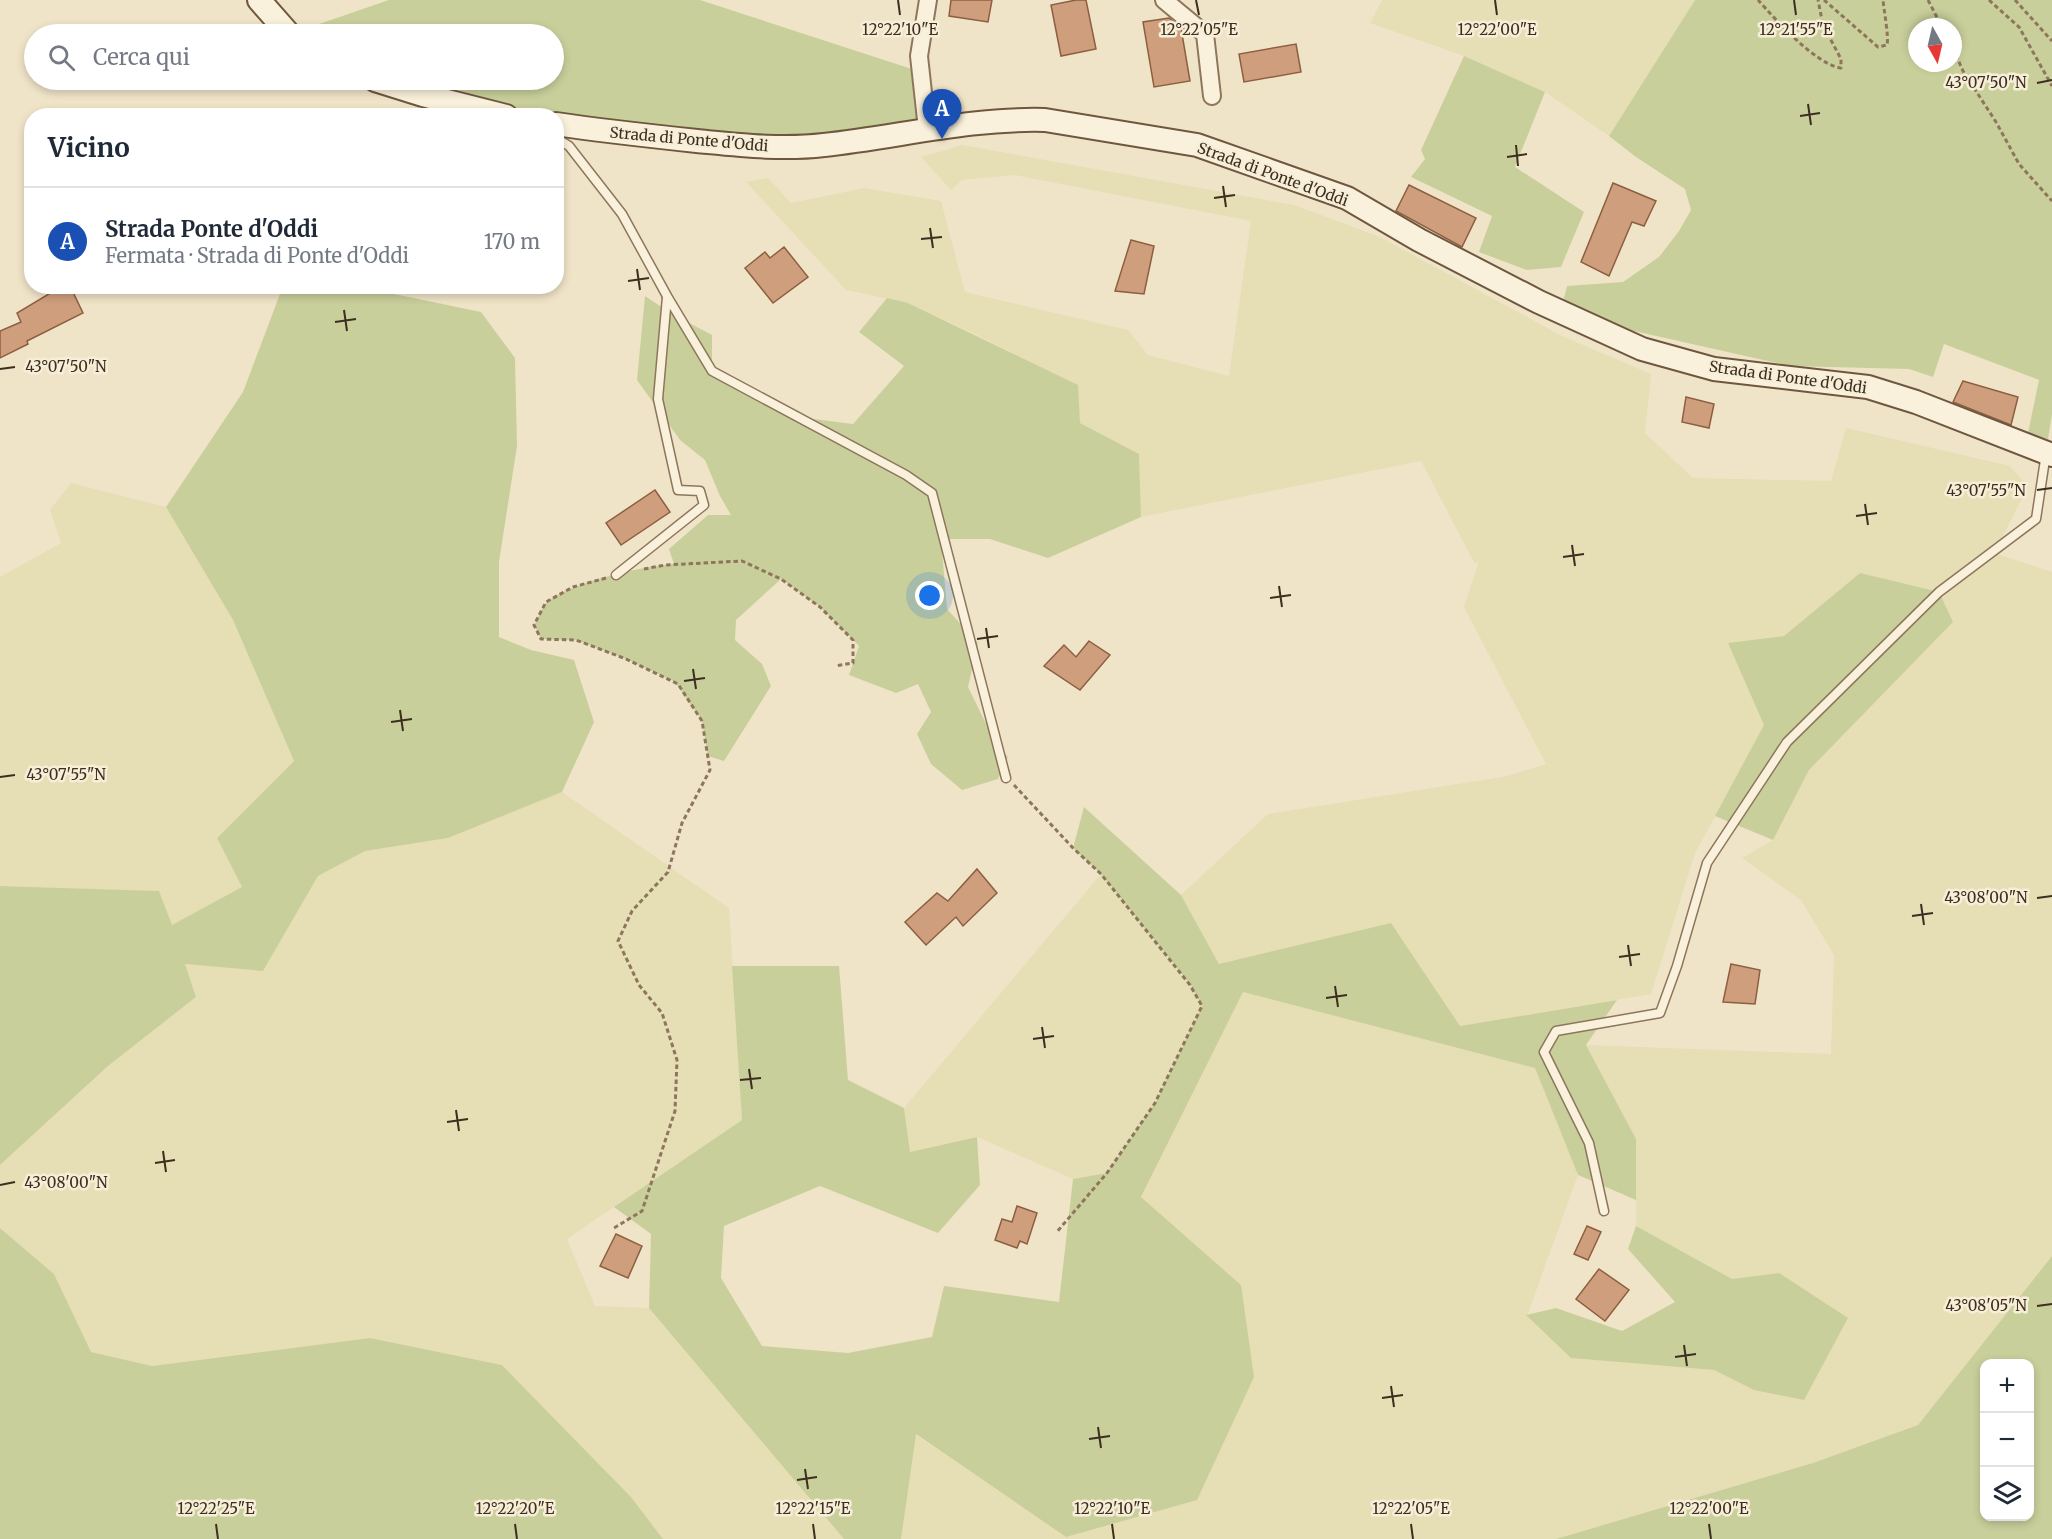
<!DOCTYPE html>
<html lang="it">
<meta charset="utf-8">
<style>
body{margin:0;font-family:Merriweather,serif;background:#f2f2f3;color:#1f2937}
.controls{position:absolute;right:18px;bottom:18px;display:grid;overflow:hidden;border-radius:12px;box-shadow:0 3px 9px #0003}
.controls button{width:54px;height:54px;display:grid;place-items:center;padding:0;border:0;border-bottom:2px solid #e0e1e3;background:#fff;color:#1f2937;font:30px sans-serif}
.compass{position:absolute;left:1908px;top:18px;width:54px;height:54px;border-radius:50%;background:#fff;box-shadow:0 3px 9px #0003;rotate:172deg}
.you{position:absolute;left:930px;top:596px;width:21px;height:21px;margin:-15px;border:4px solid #fff;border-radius:50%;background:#1a73e8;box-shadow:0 0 0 9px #1a73e833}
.badge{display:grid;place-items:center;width:39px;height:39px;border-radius:50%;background:#9e2a2b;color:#fff;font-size:20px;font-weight:700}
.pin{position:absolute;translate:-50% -50px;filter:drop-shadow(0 2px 3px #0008)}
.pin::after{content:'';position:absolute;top:32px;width:21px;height:18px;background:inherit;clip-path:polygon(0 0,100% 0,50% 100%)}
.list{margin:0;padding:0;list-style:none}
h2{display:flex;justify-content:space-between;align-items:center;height:78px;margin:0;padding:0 24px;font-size:26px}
h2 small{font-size:20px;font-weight:400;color:#747a83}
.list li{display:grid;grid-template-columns:39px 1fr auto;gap:18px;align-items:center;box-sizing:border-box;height:108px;padding:0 24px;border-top:2px solid #e0e1e3}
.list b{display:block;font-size:22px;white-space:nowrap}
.list p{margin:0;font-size:20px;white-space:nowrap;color:#747a83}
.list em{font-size:20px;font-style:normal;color:#747a83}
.icon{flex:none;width:33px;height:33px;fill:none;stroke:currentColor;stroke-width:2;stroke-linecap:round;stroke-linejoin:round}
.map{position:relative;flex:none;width:2052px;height:1539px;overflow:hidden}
.search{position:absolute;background:#fff;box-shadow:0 3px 9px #0003;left:24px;top:24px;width:540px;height:66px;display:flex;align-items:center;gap:15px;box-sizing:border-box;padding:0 21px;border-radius:33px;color:#747a83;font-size:22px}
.panel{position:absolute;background:#fff;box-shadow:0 3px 9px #0003;left:24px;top:108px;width:540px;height:186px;border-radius:24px}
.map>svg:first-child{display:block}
.farmland{fill:#e6deb5}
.green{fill:#c9cf9b;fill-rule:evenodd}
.building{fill:#cf9f7d;stroke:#8d5f41;stroke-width:1.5}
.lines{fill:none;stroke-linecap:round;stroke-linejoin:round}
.lane-casing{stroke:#8d765c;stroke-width:11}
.street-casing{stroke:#8d765c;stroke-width:20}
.secondary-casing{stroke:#6f573f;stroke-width:26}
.path{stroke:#8d765c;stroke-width:3;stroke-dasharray:4.5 3;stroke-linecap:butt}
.lane{stroke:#faf1dc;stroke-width:8}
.street{stroke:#faf1dc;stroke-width:16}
.secondary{stroke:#faf1dc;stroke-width:22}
.ticks{fill:none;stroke:#3d2e20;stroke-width:2}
.labels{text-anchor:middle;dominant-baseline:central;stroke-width:5;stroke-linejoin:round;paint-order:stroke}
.street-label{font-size:15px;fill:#3d2e20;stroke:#f7eed8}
.ticks-label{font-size:15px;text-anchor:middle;fill:#3d2e20;stroke:#f7eed8;stroke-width:5;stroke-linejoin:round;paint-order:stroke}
</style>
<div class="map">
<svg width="2052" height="1539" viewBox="0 0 2052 1539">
<rect width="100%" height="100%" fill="#f0e4c8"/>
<g class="farmland">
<polygon points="1382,0 1695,0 1609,136 1545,92 1464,56 1370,23"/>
<polygon points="962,145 1294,205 1380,237 1562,336 1651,374 1645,433 1693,478 1831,481 1846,428 2010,466 2028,487 1994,553 2052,572 2052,1256 1918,1425 1813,1463 1556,1539 901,1539 915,1434 1066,1537 1241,1285 1141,1197 1243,992 1535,1068 1578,1175 1527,1316 1572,1358 1714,1370 1754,1390 1779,1273 1732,1279 1636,1226 1636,1139 1586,1045 1831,1054 1834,955 1801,900 1742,858 1773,840 1809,770 1953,622 1860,573 1784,636 1728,643 1765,725 1695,853 1651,994 1460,1026 1391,923 1219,964 1181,895 1268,814 1508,776 1546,764 1464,607 1479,561 1475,564 1421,461 1141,517 1139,454 1080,423 1077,385 977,335 908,303 846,290 746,182 768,178 791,203 864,188 941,201 965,292 1128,330 1148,355 1229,376 1251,221 1015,175 962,180 951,190 921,157"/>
<polygon points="71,483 166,507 233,620 294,761 217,838 242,887 172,926 159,891 0,886 0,577 61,543 50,510"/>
<polygon points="562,792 729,908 742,1120 567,1239 595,1306 649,1308 844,1539 663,1539 631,1497 502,1365 370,1338 152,1366 90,1352 54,1274 0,1228 0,1165 108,1066 196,997 185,964 263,971 318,876 365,851 448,838"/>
<polygon points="1101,874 1190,984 1202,1006 1155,1103 1107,1173 1073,1179 977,1137 910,1152 904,1108"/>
</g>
<g class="green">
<polygon points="389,0 700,0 921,72 927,129 823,145 556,116 506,115 375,80 554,80 554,34 290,34"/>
<path d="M1695,0H2052V414L2048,439L2028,433L2039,380L1944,344L1933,377L1909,369L1790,366L1634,331L1563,302L1567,286L1623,282L1659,257L1679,231L1691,210L1685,189L1636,157L1609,136ZM1917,27H1953V63H1917Z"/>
<polygon points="1464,56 1545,92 1515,167 1584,212 1561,267 1527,270 1479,252 1492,216 1411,177 1425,159 1421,150"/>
<polygon points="283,286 360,287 481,312 515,358 517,446 499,562 499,637 531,650 574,660 594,722 562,792 448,838 365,851 318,876 263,971 185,964 196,997 108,1066 0,1165 0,886 159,891 172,925 242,887 217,838 294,761 233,620 166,507 243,392"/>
<path d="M645,296L672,314L712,335V371L798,417L853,424L904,366L859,332L887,298L908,303L1078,385L1080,423L1139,454L1141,517L1048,558L990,539H941L947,609L978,643L968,687L995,742L1008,757L998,779L962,790L931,764L917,734L931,712L918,684L896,693L849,675L859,646L820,607L781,579L736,620L735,640L762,664L771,686L724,761L708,756L702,721L675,682L626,659L576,640L541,639L534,625C538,618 542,606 548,601C573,582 642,566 674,564L669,549L708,515H731L720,496L705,460L680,440L637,380Z"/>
<polygon points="1860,573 1939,592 1953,622 1809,770 1773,840 1715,816 1764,725 1728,643 1784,636"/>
<polygon points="1084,807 1181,895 1219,964 1391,923 1460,1026 1617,1000 1586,1045 1636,1139 1636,1200 1578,1175 1535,1068 1243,992 1141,1197 1241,1285 1254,1377 1197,1500 1066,1537 916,1434 901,1539 844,1539 649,1308 651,1234 614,1207 742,1120 732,966 839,966 848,1080 904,1108 910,1152 977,1137 980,1185 938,1233 820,1186 724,1226 721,1278 762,1346 848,1353 932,1337 944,1286 1059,1302 1073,1179 1107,1173 1155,1103 1202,1006 1190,984 1101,874 1073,848"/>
<polygon points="1636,1226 1732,1279 1779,1273 1848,1318 1804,1400 1754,1390 1714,1370 1571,1358 1526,1315 1556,1308 1622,1331 1675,1302 1628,1249"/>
<polygon points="0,1228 54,1274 91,1352 152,1366 370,1338 502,1365 631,1497 663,1539 0,1539"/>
<path d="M2052,1256V1539H1556L1813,1463L1918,1425ZM1984,1364H2030V1516H1984Z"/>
</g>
<g class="building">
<polygon points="951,0 992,0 988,22 949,16"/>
<polygon points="1076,0 1086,0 1096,49 1061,56 1051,5"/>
<polygon points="1169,18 1181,28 1190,81 1154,87 1143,22"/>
<polygon points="1296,44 1301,72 1244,82 1239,54"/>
<polygon points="1613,183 1656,201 1644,226 1632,222 1609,276 1581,262"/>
<polygon points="1409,185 1476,218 1462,247 1396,211"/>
<polygon points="1131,240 1154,246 1144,294 1115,291"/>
<polygon points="784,247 808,277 773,303 745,268 765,252 770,258"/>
<polygon points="62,286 70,286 83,313 27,341 28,344 0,358 0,331 21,322 17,313"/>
<polygon points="1963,381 2018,397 2011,425 1953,402"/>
<polygon points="1686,397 1714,404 1709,428 1682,422"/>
<polygon points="655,490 670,512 621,545 606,523"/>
<polygon points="1089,641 1110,655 1080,690 1044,666 1064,645 1076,657"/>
<polygon points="977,869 997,893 963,926 956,917 926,945 905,922 937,893 948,901"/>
<polygon points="1731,964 1760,970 1755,1004 1723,1002"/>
<polygon points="1017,1206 1037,1213 1027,1244 1020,1241 1017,1248 995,1240 1002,1219 1012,1222"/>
<polygon points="1587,1226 1601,1232 1588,1260 1574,1254"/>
<polygon points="616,1234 642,1246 628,1278 600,1266"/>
<polygon points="1599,1269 1629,1290 1605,1321 1576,1299"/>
</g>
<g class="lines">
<g class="lane-casing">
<g id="lane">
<polyline points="556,138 569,146 622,214 667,296 712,371 906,475 932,493 1006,778"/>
<polyline points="616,575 704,505 700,491 678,490 658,399 667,297"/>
<polyline points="1604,1211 1589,1143 1544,1052 1556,1031 1660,1013 1677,966 1707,863 1787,742 1939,592 2036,519 2046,453"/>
</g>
</g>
<g class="street-casing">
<g id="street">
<polyline points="1164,0 1205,34 1212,96"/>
<polyline points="927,129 919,56 928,0"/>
</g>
</g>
<g class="secondary-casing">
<g id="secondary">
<polyline points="259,0 289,34"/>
<polyline points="375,80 423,95 506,116"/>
<path d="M556,124C603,131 650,136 697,141C739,145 781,150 824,145C898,137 970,118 1045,120L1197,145L1347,198L1419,240L1539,302L1642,349L1714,369L1868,387L1916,402L2052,455"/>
</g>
</g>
<g class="path">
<path d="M1758,0C1776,20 1815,64 1841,68V59L1823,25L1818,0"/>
<path d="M1824,0L1878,47L1887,45C1889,37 1884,11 1883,0"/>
<polyline points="1928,0 1942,27"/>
<polyline points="1989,0 2019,27 2052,86"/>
<polyline points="2015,0 2052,41"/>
<polyline points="1953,48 1963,71 1996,122 2019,164 2052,201"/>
<polyline points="644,569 665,565 742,561 781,579 820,607 853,640 853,663 835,666"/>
<polyline points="606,578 573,587 546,602 534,625 541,639 576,640 626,659 678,684 702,721 710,770 682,823 668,872 632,911 618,941 639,985 662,1013 677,1060 675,1111 642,1211 614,1228"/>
<polyline points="1014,785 1073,848 1101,874 1190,985 1202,1006 1155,1103 1107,1173 1056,1233"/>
</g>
<use href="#lane" class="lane"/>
<use href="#street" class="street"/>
<use href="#secondary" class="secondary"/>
</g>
<path class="ticks" d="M898,0L900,15M1196,0L1199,15M1495,0L1497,15M1794,0L1796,15M2037,83L2052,80M1808,104L1811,125M1800,116L1820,113M1516,145L1518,166M1507,157L1527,154M1223,186L1226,207M1214,198L1235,195M930,228L933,248M921,239L942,237M637,269L640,290M628,281L649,278M344,310L347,331M335,322L356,319M0,369L15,367M2037,490L2052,488M1865,504L1868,525M1856,516L1877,513M1572,545L1575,566M1563,557L1584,554M1279,586L1282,607M1270,598L1291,595M986,628L989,648M977,639L998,636M693,669L696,689M684,681L705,678M400,710L403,731M391,722L412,719M0,777L15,775M2037,898L2052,896M1921,904L1924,925M1912,916L1933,913M1628,945L1631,966M1619,957L1640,954M1335,986L1338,1007M1326,998L1347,995M1042,1027L1045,1048M1033,1039L1054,1036M749,1069L752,1089M740,1080L761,1078M456,1110L459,1131M447,1122L468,1119M163,1151L166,1172M155,1163L175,1160M0,1185L15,1182M2037,1306L2052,1304M1684,1345L1687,1366M1675,1357L1696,1354M1391,1386L1394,1407M1382,1398L1403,1395M1098,1427L1101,1448M1089,1439L1110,1436M805,1469L808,1489M797,1480L817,1477M216,1524L218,1539M515,1524L517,1539M813,1524L815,1539M1112,1524L1114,1539M1411,1524L1413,1539M1709,1524L1711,1539"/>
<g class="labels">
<g class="street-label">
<text transform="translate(689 139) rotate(5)">Strada di Ponte d'Oddi</text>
<text transform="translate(1273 174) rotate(20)">Strada di Ponte d'Oddi</text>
<text transform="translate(1788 377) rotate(8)">Strada di Ponte d'Oddi</text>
</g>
</g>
<g class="ticks-label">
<text x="900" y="35">12°22'10"E</text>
<text x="1199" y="35">12°22'05"E</text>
<text x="1497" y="35">12°22'00"E</text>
<text x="1796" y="35">12°21'55"E</text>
<text x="1986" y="88">43°07'50"N</text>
<text x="66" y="372">43°07'50"N</text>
<text x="1986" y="496">43°07'55"N</text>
<text x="66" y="780">43°07'55"N</text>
<text x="1986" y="903">43°08'00"N</text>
<text x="66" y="1188">43°08'00"N</text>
<text x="1986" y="1311">43°08'05"N</text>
<text x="216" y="1514">12°22'25"E</text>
<text x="515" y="1514">12°22'20"E</text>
<text x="813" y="1514">12°22'15"E</text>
<text x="1112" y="1514">12°22'10"E</text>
<text x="1411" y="1514">12°22'05"E</text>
<text x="1709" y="1514">12°22'00"E</text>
</g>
</svg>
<div class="controls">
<button>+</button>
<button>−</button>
<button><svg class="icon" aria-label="layers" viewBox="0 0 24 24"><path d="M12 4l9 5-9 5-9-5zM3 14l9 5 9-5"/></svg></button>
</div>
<svg class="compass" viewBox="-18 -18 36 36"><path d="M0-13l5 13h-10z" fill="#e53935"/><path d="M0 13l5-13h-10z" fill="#747a83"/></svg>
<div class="you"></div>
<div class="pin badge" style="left:942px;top:139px;background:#1a4fb4">A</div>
<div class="search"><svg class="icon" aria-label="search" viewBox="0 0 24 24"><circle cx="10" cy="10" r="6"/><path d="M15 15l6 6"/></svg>Cerca qui</div>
<section class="panel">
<h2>Vicino<small></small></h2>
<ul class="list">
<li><span class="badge" style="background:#1a4fb4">A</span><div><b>Strada Ponte d'Oddi</b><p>Fermata · Strada di Ponte d'Oddi</p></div><em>170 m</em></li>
</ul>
</section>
</div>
